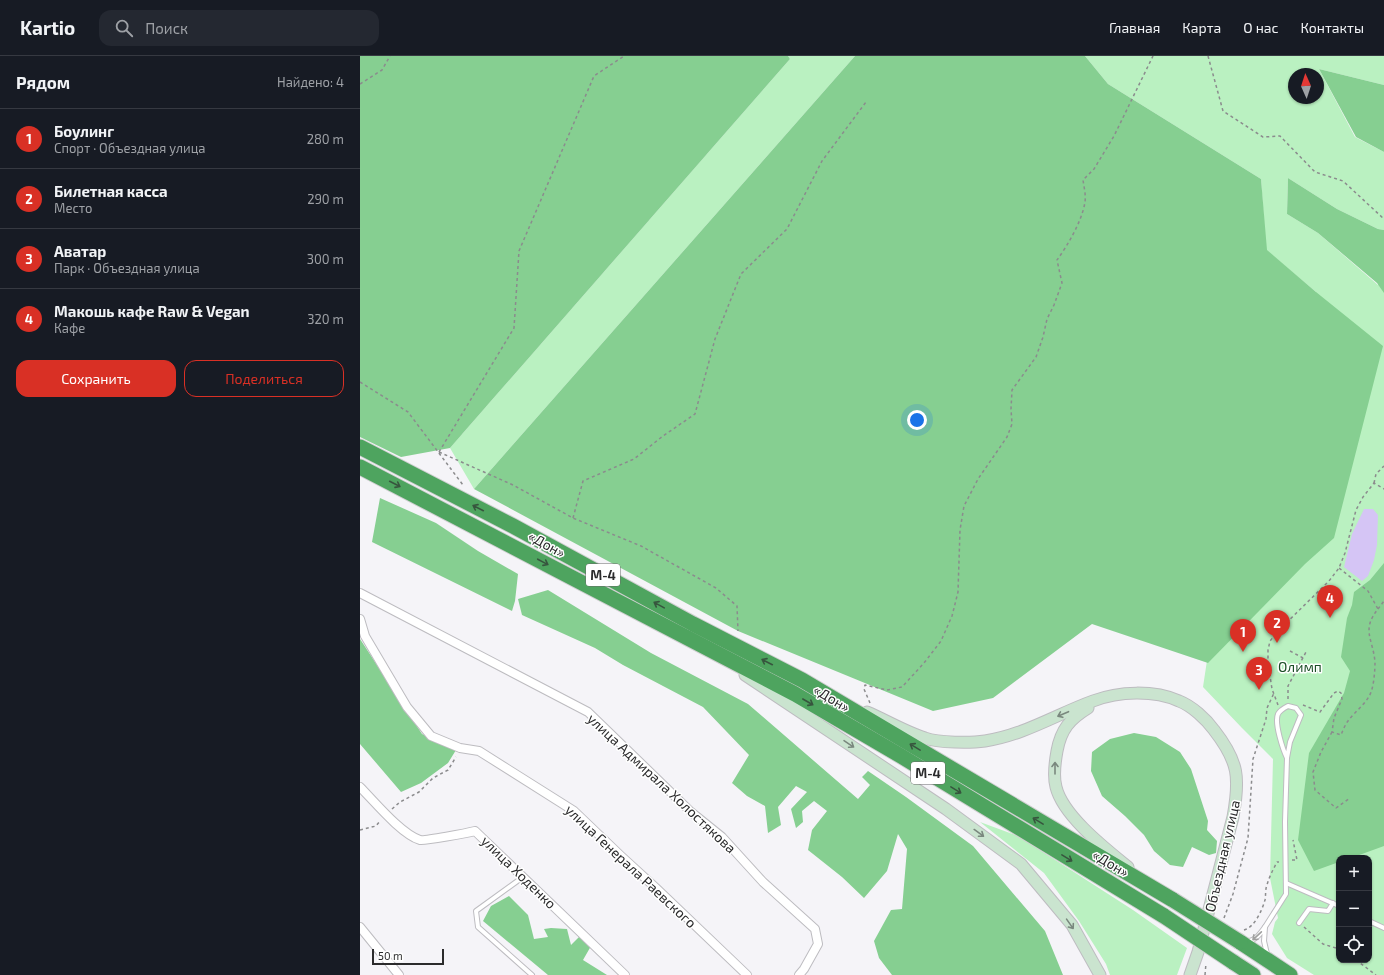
<!DOCTYPE html>
<html lang="ru">
<meta charset="utf-8">
<style>
body{margin:0;font-family:"Exo 2",sans-serif;background:#242831;color:#f1f3f6}
.controls{position:absolute;right:12px;bottom:12px;display:grid;overflow:hidden;border-radius:8px;box-shadow:0 1px 3px #0004}
.controls button{width:36px;height:36px;display:grid;place-items:center;padding:0;border:0;border-bottom:1px solid #363941;background:#171b24;color:#f1f3f6;font:20px sans-serif}
.compass{position:absolute;left:928px;top:12px;width:36px;height:36px;border-radius:50%;background:#171b24;box-shadow:0 1px 3px #0004;rotate:357deg}
.scale{position:absolute;left:12px;bottom:10px;width:72px;box-sizing:border-box;padding-left:4px;border:2px solid #2b2b2c;border-top:0;font-size:11px;line-height:14px;white-space:nowrap;color:#2b2b2c;-webkit-text-stroke:3px #fff;paint-order:stroke}
.you{position:absolute;left:557px;top:364px;width:14px;height:14px;margin:-10px;border:3px solid #fff;border-radius:50%;background:#1a73e8;box-shadow:0 0 0 6px #1a73e833}
.badge{display:grid;place-items:center;width:26px;height:26px;border-radius:50%;background:#d93025;color:#fff;font-size:13px;font-weight:700}
.pin{position:absolute;translate:-50% -33px;filter:drop-shadow(0 1px 2px #0008)}
.pin::after{content:'';position:absolute;top:21px;width:14px;height:12px;background:inherit;clip-path:polygon(0 0,100% 0,50% 100%)}
.list{margin:0;padding:0;list-style:none}
h2{display:flex;justify-content:space-between;align-items:center;height:52px;margin:0;padding:0 16px;font-size:17px}
h2 small{font-size:13px;font-weight:400;color:#9ea1a6}
.list li{display:grid;grid-template-columns:26px 1fr auto;gap:12px;align-items:center;box-sizing:border-box;height:60px;padding:0 16px;border-top:1px solid #363941}
.list b{display:block;font-size:15px;white-space:nowrap}
.list p{margin:0;font-size:13px;white-space:nowrap;color:#9ea1a6}
.list em{font-size:13px;font-style:normal;color:#9ea1a6}
.actions{display:flex;gap:8px;padding:12px 16px}
.actions a{flex:1;padding:9px 0;border:1px solid #d93025;border-radius:12px;text-align:center;font-size:14px;color:#d93025}
.actions .main{background:#d93025;color:#fff}
.icon{flex:none;width:22px;height:22px;fill:none;stroke:currentColor;stroke-width:2;stroke-linecap:round;stroke-linejoin:round}
.map{position:relative;flex:none;width:1024px;height:919px;overflow:hidden}
header{display:flex;align-items:center;gap:24px;box-sizing:border-box;height:56px;padding:0 20px;background:#171b24;border-bottom:1px solid #363941}
header strong{font-size:19px}
nav{display:flex;gap:22px;margin-inline-start:auto;font-size:14px}
.search{width:280px;height:36px;background:#242831;display:flex;align-items:center;gap:10px;box-sizing:border-box;padding:0 14px;border-radius:12px;color:#9ea1a6;font-size:15px}
main{display:flex}
aside{flex:1;background:#171b24}
.map>svg:first-child{display:block}
.green{fill:#baf1c1;fill-rule:evenodd}
.forest{fill:#86cf91}
.water{fill:#d5c5f5}
.lines{fill:none;stroke-linecap:round;stroke-linejoin:round}
.lane-casing{stroke:#bdbcc0;stroke-width:6}
.street-casing{stroke:#bdbcc0;stroke-width:10}
.secondary-casing{stroke:#bdbcc0;stroke-width:13}
.highway-casing{stroke:#d0d0d1;stroke-width:17}
.path{stroke:#8b8b8d;stroke-width:1.5;stroke-dasharray:3 3;stroke-linecap:butt}
.lane{stroke:#fff;stroke-width:4}
.street{stroke:#fff;stroke-width:8}
.secondary{stroke:#cae4cf;stroke-width:11}
.highway{stroke:#4ea45f;stroke-width:15}
.highway-bridge-casing{stroke:#d0d0d1;stroke-width:17;stroke-linecap:butt}
.highway-bridge{stroke:#4ea45f;stroke-width:15}
.oneway{stroke:#37553e}
.oneway2{stroke:#7a887e}
.oneway3{stroke:#a0a0a0}
.labels{text-anchor:middle;dominant-baseline:central;stroke-width:3;stroke-linejoin:round;paint-order:stroke}
.shield{fill:#fff;stroke:#6b6b6b;stroke-width:1}
.shield-label{font-size:13px;font-weight:bold;fill:#2b2b2c}
.street-label{font-size:14px;fill:#2b2b2c;stroke:#fff}
.park-label{font-size:14px;fill:#1b4e26;stroke:#fff}
</style>
<header>
<strong>Kartio</strong>
<div class="search"><svg class="icon" aria-label="search" viewBox="0 0 24 24"><circle cx="10" cy="10" r="6"/><path d="M15 15l6 6"/></svg>Поиск</div>
<nav><a>Главная</a><a>Карта</a><a>О нас</a><a>Контакты</a></nav>
</header>
<main>
<aside>
<h2>Рядом<small>Найдено: 4</small></h2>
<ul class="list">
<li><span class="badge">1</span><div><b>Боулинг</b><p>Спорт · Объездная улица</p></div><em>280 m</em></li>
<li><span class="badge">2</span><div><b>Билетная касса</b><p>Место</p></div><em>290 m</em></li>
<li><span class="badge">3</span><div><b>Аватар</b><p>Парк · Объездная улица</p></div><em>300 m</em></li>
<li><span class="badge">4</span><div><b>Макошь кафе Raw &amp; Vegan</b><p>Кафе</p></div><em>320 m</em></li>
</ul>
<div class="actions"><a class="main">Сохранить</a><a>Поделиться</a></div>
</aside>
<div class="map">
<svg width="1024" height="919" viewBox="0 0 1024 919">
<rect width="100%" height="100%" fill="#f5f4f8"/>
<g class="green">
<polygon points="428,0 495,0 114,433 90,392 430,3"/>
<path d="M725,0H1024V29L959,13L995,81L1024,96V174L1018,173L977,153L928,122L927,158L958,177L1018,229L1024,204V919H954L927,902L912,878L915,866L918,862L910,822L913,703L882,672L843,631L851,578L956,236L906,194L901,123L748,28ZM934,18H958V42H934ZM979,802H1009V904H979Z"/>
<polygon points="620,766 658,780 773,854 827,892 817,919 750,919 746,908 719,865 684,817"/>
</g>
<g class="forest">
<polygon points="0,0 428,0 430,3 90,392 41,401 0,381"/>
<polygon points="495,0 725,0 748,28 901,123 907,194 956,236 1023,290 974,482 945,508 848,607 732,568 633,642 573,655 378,575 114,433"/>
<polygon points="959,13 1024,29 1024,96 996,81"/>
<polygon points="928,122 977,153 1018,173 1024,174 1024,237 1017,227 958,177 927,158"/>
<polygon points="20,442 76,467 118,495 158,518 155,545 152,555 12,486"/>
<polygon points="1024,507 1024,790 991,802 979,802 979,806 954,815 938,784 949,697 984,637 990,615 981,601 987,562 992,549 994,536 1010,524"/>
<polygon points="188,534 291,597 388,648 498,743 510,729 502,721 508,715 546,741 613,790 685,875 703,919 532,919 519,902 514,885 531,854 542,853 547,793 538,778 527,815 504,842 482,821 448,794 452,774 467,755 454,745 442,755 443,766 436,772 431,753 447,736 436,730 418,751 421,769 408,777 405,750 387,740 372,727 389,699 343,651 263,609 235,592 162,559 158,543"/>
<polygon points="0,583 62,678 96,694 88,707 61,727 41,736 0,688"/>
<polygon points="774,677 796,681 820,696 831,713 848,765 847,774 857,785 856,797 849,799 832,791 823,811 810,809 794,795 784,779 765,760 742,740 731,715 732,696 750,683"/>
<polygon points="149,840 168,859 174,883 188,881 184,873 191,872 207,873 211,889 219,881 231,890 223,904 247,919 188,919 123,865 131,850"/>
</g>
<polygon class="water" points="1004,453 1013,453 1018,459 1017,489 1014,504 1008,520 1002,525 984,511 992,478"/>
<g class="lines">
<g class="lane-casing">
<g id="lane">
<polyline points="163,821 116,855 118,871 172,919"/>
<polyline points="926,827 979,850"/>
<polyline points="1009,865 1024,872"/>
<polyline points="939,867 949,853 968,855 973,847"/>
<path d="M905,871L926,838L925,766L927,702L930,686L941,659L936,652L928,650C924,652 920,654 918,658C914,667 923,694 927,702"/>
<path d="M887,886C896,884 900,878 905,871L904,885L907,898"/>
</g>
</g>
<g class="street-casing">
<g id="street">
<polyline points="0,537 228,656 331,756 362,781 403,826 455,873 458,888 444,913 439,919"/>
<polyline points="0,563 5,580 47,651 71,680 100,692 119,695 214,755 261,800 297,833 387,919"/>
<path d="M0,731C14,745 41,778 60,784C65,785 107,777 115,775L265,919"/>
<polyline points="0,871 39,919"/>
</g>
</g>
<g class="secondary-casing">
<g id="secondary">
<polyline points="385,619 586,753 661,808 712,869 740,919"/>
<path d="M728,652C710,663 701,673 697,695C695,706 693,720 696,731C703,760 746,793 768,811"/>
<path d="M507,656C526,664 546,676 565,682C579,687 611,687 625,685C664,679 697,658 733,645C759,635 794,634 819,645C832,650 846,663 854,674C879,706 880,722 873,761L838,896L830,919"/>
</g>
</g>
<g class="highway-casing">
<g id="highway">
<polyline points="0,391 153,470 333,568 442,624 813,844"/>
<polyline points="0,411 435,638 541,700 804,860"/>
<polyline points="880,886 930,919"/>
<polyline points="873,906 893,919"/>
</g>
</g>
<g class="path">
<polyline points="848,0 863,55 903,81 920,80 955,116 983,125 1024,163"/>
<polyline points="0,28 22,14 30,0"/>
<polyline points="0,326 48,356 103,429"/>
<polyline points="79,396 154,272 159,195 234,20 264,0"/>
<polyline points="79,396 153,429 213,462 281,490 356,532 377,550 378,575"/>
<polyline points="1014,427 1016,418 1024,410"/>
<polyline points="213,462 223,425 274,403 303,380 335,358 355,283 381,218 427,173 462,105 506,46"/>
<polyline points="1018,553 1024,545"/>
<polyline points="930,595 943,602"/>
<polyline points="928,643 928,630 946,596"/>
<path d="M510,647L504,633L505,629L527,634L542,631L564,607L581,585L592,560L598,536L600,474L604,450L618,423L647,381L652,368L651,353L652,334L676,301L683,281L687,263L694,249L702,227L697,204C708,189 722,165 725,146C726,139 724,131 723,124L734,113L754,80L793,0"/>
<polyline points="918,649 912,633 908,607 908,594 910,585 918,575 969,525 979,512 985,497 996,454 1003,441 1014,427 1024,433"/>
<path d="M943,649L960,656L974,637L978,635L981,637L982,643L974,662L972,676L981,679C983,674 985,669 988,665C995,655 1009,646 1012,633C1014,626 1015,614 1015,606C1013,583 1001,574 1018,553L1008,535L979,512"/>
<polyline points="972,676 961,696 953,716 955,734 976,752 990,742"/>
<polyline points="32,753 40,746 59,736 73,722 88,714 96,701"/>
<polyline points="0,774 16,770 20,765"/>
<polyline points="932,804 937,804 933,784"/>
<polyline points="864,862 873,838 888,782 893,703 906,663 907,652 914,637"/>
<polyline points="944,871 963,888 979,893"/>
<path d="M884,874C895,871 902,854 905,844C906,839 905,834 907,829C909,821 913,814 917,806H919"/>
<polyline points="996,904 1016,919"/>
<polyline points="845,919 846,907"/>
</g>
<use href="#lane" class="lane"/>
<use href="#street" class="street"/>
<use href="#secondary" class="secondary"/>
<use href="#highway" class="highway"/>
<g class="highway-bridge-casing">
<g id="highway-bridge">
<polyline points="813,844 880,886"/>
<polyline points="804,860 873,906"/>
</g>
</g>
<use href="#highway-bridge" class="highway-bridge"/>
</g>
<defs><path id="oneway-shaft" d="M-6 0H5M1.5-3L5.5 0L1.5 3" fill="none" stroke-width="1.6" stroke-linecap="round" stroke-linejoin="round"/></defs>
<g class="oneway">
<use href="#oneway-shaft" transform="translate(35 428) rotate(27)"/>
<use href="#oneway-shaft" transform="translate(118 452) rotate(-153)"/>
<use href="#oneway-shaft" transform="translate(183 506) rotate(28)"/>
<use href="#oneway-shaft" transform="translate(299 549) rotate(-151)"/>
<use href="#oneway-shaft" transform="translate(407 606) rotate(-153)"/>
<use href="#oneway-shaft" transform="translate(448 646) rotate(30)"/>
<use href="#oneway-shaft" transform="translate(555 691) rotate(-149)"/>
<use href="#oneway-shaft" transform="translate(596 734) rotate(31)"/>
<use href="#oneway-shaft" transform="translate(678 765) rotate(-149)"/>
<use href="#oneway-shaft" transform="translate(707 802) rotate(31)"/>
</g>
<g class="oneway2">
<use href="#oneway-shaft" transform="translate(703 658) rotate(157)"/>
<use href="#oneway-shaft" transform="translate(489 688) rotate(34)"/>
<use href="#oneway-shaft" transform="translate(695 712) rotate(-90)"/>
<use href="#oneway-shaft" transform="translate(619 777) rotate(36)"/>
<use href="#oneway-shaft" transform="translate(710 868) rotate(55)"/>
</g>
<use class="oneway3" href="#oneway-shaft" transform="translate(897 880) rotate(137)"/>
<g class="labels">
<g class="shield">
<rect x="226" y="508" width="34" height="22" rx="3"/>
<rect x="551" y="706" width="34" height="22" rx="3"/>
</g>
<g class="shield-label">
<text x="243" y="519">М-4</text>
<text x="568" y="717">М-4</text>
</g>
<g class="street-label">
<text transform="translate(187 488) rotate(29)">«Дон»</text>
<text transform="translate(472 642) rotate(31)">«Дон»</text>
<text transform="translate(302 727) rotate(43)">улица Адмирала Холостякова</text>
<text transform="translate(862 800) rotate(-77)">Объездная улица</text>
<text transform="translate(751 807) rotate(31)">«Дон»</text>
<text transform="translate(271 810) rotate(43)">улица Генерала Раевского</text>
<text transform="translate(159 816) rotate(44)">улица Ходенко</text>
</g>
<g class="park-label">
<text x="940" y="610">Олимп</text>
</g>
</g>
</svg>
<div class="controls">
<button>+</button>
<button>−</button>
<button><svg class="icon" aria-label="locate" viewBox="0 0 24 24"><circle cx="12" cy="12" r="6"/><path d="M12 2v4M12 18v4M2 12h4M18 12h4"/></svg></button>
</div>
<svg class="compass" viewBox="-18 -18 36 36"><path d="M0-13l5 13h-10z" fill="#e53935"/><path d="M0 13l5-13h-10z" fill="#9ea1a6"/></svg>
<div class="scale">50 m</div>
<div class="you"></div>
<div class="pin badge" style="left:883px;top:596px">1</div>
<div class="pin badge" style="left:917px;top:587px">2</div>
<div class="pin badge" style="left:899px;top:634px">3</div>
<div class="pin badge" style="left:970px;top:562px">4</div>
</div>
</main>
